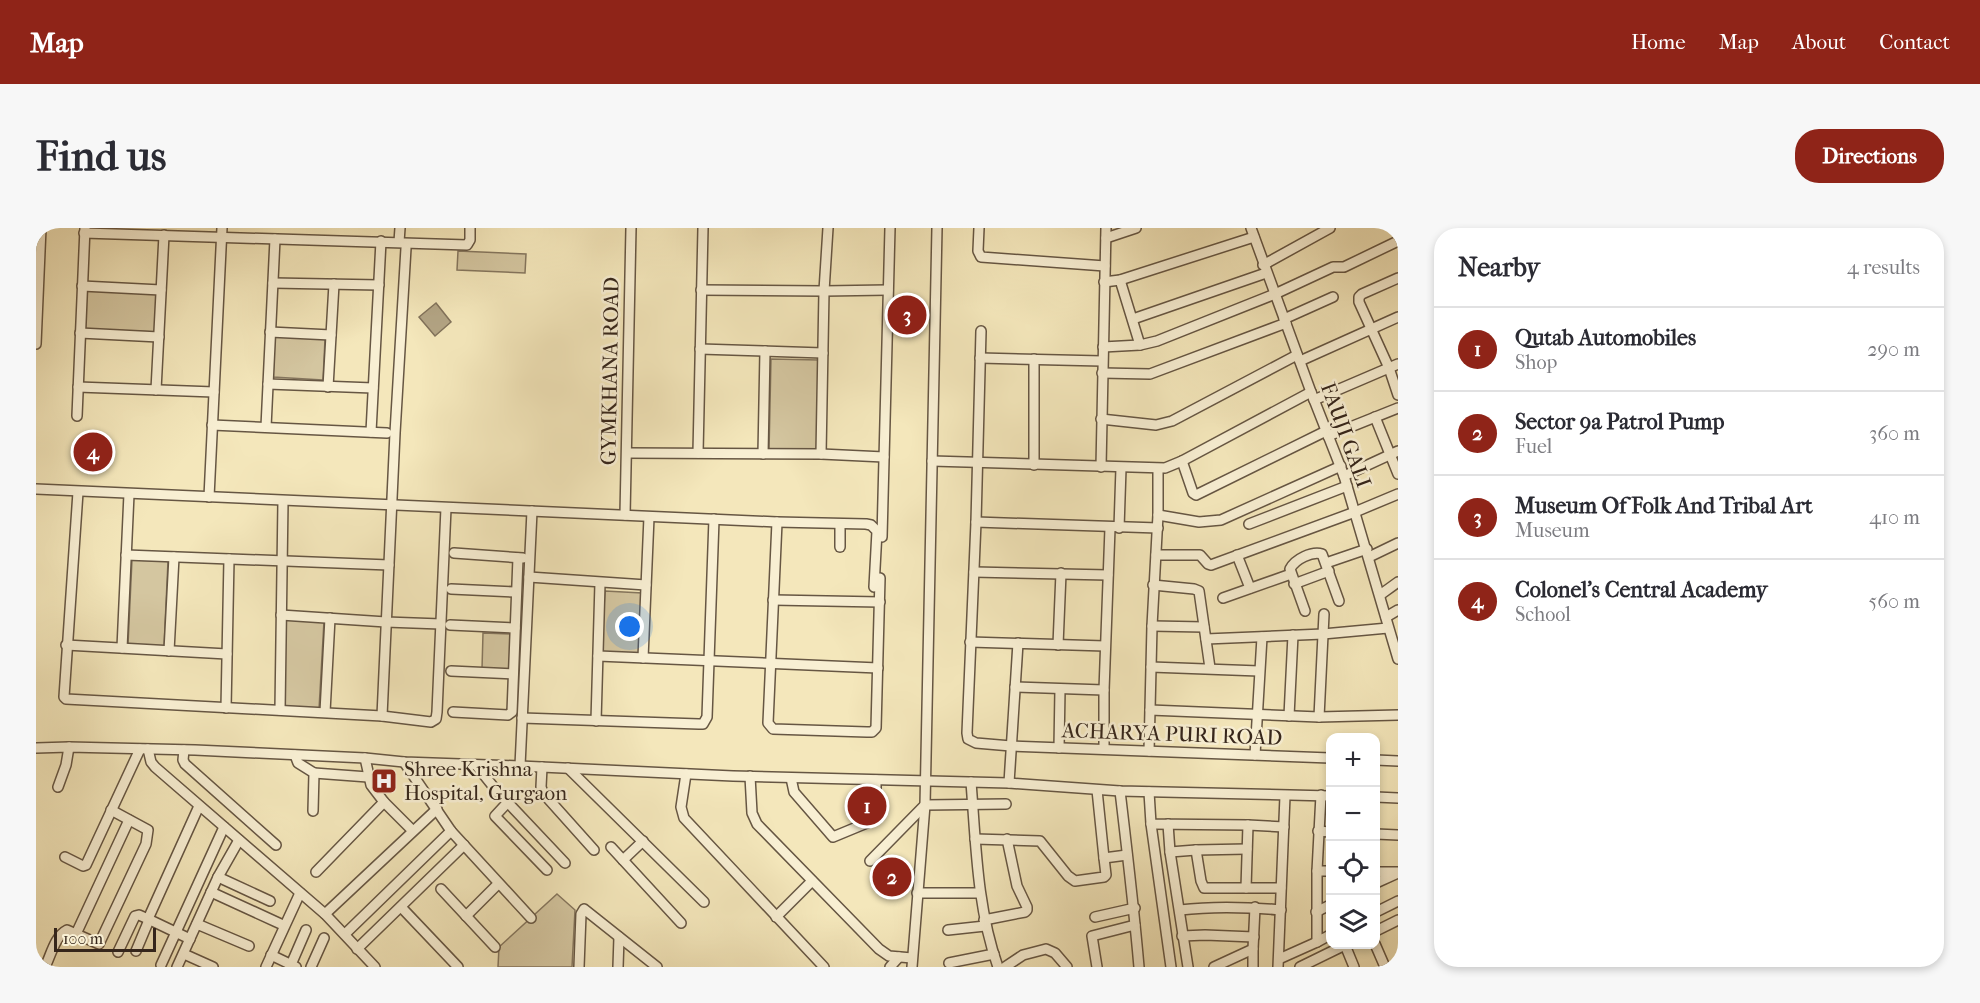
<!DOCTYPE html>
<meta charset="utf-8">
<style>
body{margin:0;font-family:"IM FELL French Canon",serif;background:#f7f7f7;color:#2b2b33}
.controls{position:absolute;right:18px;bottom:18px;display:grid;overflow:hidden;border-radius:12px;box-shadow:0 3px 9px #0003}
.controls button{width:54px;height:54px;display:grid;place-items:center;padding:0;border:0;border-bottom:2px solid #e1e1e2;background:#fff;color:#2b2b33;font:30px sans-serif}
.scale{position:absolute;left:18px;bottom:15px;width:102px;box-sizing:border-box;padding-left:6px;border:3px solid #36261b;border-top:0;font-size:16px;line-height:21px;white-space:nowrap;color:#36261b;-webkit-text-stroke:4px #f8efd3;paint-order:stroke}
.you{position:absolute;left:594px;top:399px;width:21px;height:21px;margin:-15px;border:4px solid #fff;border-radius:50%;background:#1a73e8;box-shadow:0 0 0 9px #1a73e833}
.badge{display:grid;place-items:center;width:39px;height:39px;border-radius:50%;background:#8f2418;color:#fff;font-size:20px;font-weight:700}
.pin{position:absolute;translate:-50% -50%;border:3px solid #fff;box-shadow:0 2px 6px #0006}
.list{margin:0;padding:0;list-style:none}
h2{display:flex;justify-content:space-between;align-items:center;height:78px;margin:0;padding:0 24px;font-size:26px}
h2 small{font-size:20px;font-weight:400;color:#7c7c81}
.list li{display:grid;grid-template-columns:39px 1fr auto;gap:18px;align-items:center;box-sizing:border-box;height:84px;padding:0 24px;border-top:2px solid #e1e1e2}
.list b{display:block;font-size:22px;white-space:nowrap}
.list p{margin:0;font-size:20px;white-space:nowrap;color:#7c7c81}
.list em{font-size:20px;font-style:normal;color:#7c7c81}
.icon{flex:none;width:33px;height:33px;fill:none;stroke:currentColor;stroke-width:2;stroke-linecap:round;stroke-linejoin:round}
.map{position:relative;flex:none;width:1362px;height:739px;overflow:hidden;border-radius:24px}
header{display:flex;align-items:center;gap:36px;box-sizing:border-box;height:84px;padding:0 30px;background:#8f2418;color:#fff}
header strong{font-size:28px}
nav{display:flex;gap:33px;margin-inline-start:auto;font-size:21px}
.intro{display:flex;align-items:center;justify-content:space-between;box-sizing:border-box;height:144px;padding:0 36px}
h1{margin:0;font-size:42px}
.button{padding:15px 27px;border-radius:24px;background:#8f2418;color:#fff;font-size:21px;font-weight:700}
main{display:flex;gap:36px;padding:0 36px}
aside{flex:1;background:#fff;border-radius:24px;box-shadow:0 3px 9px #0003}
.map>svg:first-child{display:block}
.green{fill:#d4c6a0;stroke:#85765e;stroke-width:1.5}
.water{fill:#b3a585;stroke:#81725b;stroke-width:1.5}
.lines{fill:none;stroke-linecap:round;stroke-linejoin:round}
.minor-casing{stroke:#665643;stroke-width:12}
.minor{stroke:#f8efd3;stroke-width:9}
.labels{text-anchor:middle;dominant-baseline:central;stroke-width:5;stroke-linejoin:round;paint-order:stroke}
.street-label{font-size:21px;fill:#36261b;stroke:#f8efd3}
.poi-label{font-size:21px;fill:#36261b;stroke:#f8efd3;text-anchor:start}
</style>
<header>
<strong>Map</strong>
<nav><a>Home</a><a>Map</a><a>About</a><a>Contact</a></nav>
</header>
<div class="intro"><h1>Find us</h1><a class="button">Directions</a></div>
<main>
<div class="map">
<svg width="1362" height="739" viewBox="0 0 1362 739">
<rect width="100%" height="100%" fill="#f4e7bb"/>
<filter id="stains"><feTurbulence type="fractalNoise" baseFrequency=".00333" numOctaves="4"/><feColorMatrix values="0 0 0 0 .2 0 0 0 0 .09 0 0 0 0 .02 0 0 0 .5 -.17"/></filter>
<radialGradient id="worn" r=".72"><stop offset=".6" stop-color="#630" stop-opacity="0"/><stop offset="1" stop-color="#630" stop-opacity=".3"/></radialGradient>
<g class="green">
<polygon points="422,23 490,26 489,45 421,42"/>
<polygon points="50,61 121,64 119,104 48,101"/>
<polygon points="239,108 289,111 287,152 237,149"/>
<polygon points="735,131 783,132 781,225 733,224"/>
<polygon points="96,332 132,333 128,419 92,417"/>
<polygon points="569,363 606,365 603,427 565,425"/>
<polygon points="249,391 288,393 283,481 245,479"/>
<polygon points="447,405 475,406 473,442 446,441"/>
<polygon points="521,666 539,682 536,739 462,739 463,719"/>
</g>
<polygon class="water" points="400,75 415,94 399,108 383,89"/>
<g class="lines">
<g class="minor-casing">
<g id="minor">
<polyline points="943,0 942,23 945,29 1069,38"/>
<polyline points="1215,0 1275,164 1308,248 1362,431"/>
<polyline points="48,5 431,17 434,12 434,0"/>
<polyline points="1070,10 1100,0"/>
<polyline points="363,14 364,0"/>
<polyline points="1227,37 1294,0"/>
<polyline points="1362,50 1326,66 1323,69 1323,74 1353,140 1362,167"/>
<polyline points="1084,52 1104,117"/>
<polyline points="1068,54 1084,52 1218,9"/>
<polyline points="237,55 343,57"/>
<polyline points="46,58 125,62"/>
<polyline points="665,62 788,63 852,62"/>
<polyline points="1097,91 1230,45"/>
<polyline points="1248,91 1297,69"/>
<polyline points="945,103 940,294 931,505 932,511 940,515 975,518 1294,530"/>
<polyline points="234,104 295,107"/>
<polyline points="44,105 123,109"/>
<polyline points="0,116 5,0"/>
<polyline points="1067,119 1104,117 1121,113 1239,66 1297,39 1308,39 1362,13"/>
<polyline points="664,121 787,125"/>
<polyline points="944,130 1066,133"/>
<polyline points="1264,133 1362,89"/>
<polyline points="1066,145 1114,146 1250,95"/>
<polyline points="232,156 337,160"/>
<polyline points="42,159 178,164"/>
<polyline points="292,159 298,56"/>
<polyline points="120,162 128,7"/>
<polyline points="1278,172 1362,136"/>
<polyline points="41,188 49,0"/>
<polyline points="1339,189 1362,246"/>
<polyline points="1065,191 1120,197 1136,193 1261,127"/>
<polyline points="176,197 351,205"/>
<polyline points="230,199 239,11"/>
<polyline points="335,204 345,13"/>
<polyline points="1292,208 1362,180"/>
<polyline points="591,225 785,226 848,229"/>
<polyline points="662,225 667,0"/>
<polyline points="727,226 729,123"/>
<polyline points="785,226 788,63 792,0"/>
<polyline points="896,233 1129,240 1146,233 1275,164"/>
<polyline points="1146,233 1157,265 1160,267 1290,203"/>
<polyline points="998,237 998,131"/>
<polyline points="1065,239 1070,0"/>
<polyline points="1308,248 1362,223"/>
<polyline points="0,261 741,294 830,296 835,297 841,303 838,359"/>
<polyline points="42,264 28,469 30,471 346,488 395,494 400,491 401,484 410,280"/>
<polyline points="173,269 186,0"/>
<polyline points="589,287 595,0"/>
<polyline points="1122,287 1163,294 1185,292 1305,238"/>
<polyline points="741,294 732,495 737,501 831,504 836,504 840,500 844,350"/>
<polyline points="940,294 1122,300"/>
<polyline points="804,296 804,319"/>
<polyline points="1213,296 1311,258"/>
<polyline points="1083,300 1085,240"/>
<polyline points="846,309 854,0"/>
<polyline points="418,325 487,330"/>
<polyline points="90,327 353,337"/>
<polyline points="1120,327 1164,327 1172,336 1175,337 1319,284 1362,266"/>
<polyline points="1201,327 1214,360"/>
<polyline points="1333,329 1362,315"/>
<polyline points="1290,335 1331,321"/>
<polyline points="938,344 1072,347"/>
<polyline points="493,349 610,357"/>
<polyline points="1258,356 1293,343"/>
<polyline points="1117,357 1158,361 1163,363 1174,440"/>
<polyline points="415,361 480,364"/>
<polyline points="1344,367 1362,354"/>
<polyline points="1187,370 1255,346"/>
<polyline points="737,372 844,374"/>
<path d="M1269,383L1254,341C1259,331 1276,323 1286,326L1303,373"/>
<polyline points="245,387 350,394 405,396"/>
<polyline points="1350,389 1362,382"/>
<polyline points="414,397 479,400"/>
<polyline points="1116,398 1168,399"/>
<polyline points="1170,411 1287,406 1352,400"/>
<polyline points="934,414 1069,418"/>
<polyline points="30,417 191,426"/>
<polyline points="1022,417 1025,345"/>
<polyline points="86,420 93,266"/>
<polyline points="133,423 138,329"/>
<polyline points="562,428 842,440"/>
<polyline points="607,430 613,289"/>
<polyline points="1115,439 1223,443"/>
<polyline points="415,443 477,446"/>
<polyline points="979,459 1068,462"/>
<polyline points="190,480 193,331"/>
<polyline points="244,482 247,273"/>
<polyline points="1114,482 1283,489 1362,487"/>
<polyline points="289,484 294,390"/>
<polyline points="417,484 472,487 476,484 482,330"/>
<polyline points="346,488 359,205 370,20"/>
<polyline points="1253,488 1257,407"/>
<polyline points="1283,489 1288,386"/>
<polyline points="486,490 663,496 667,496 671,489 678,291"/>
<polyline points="560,493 564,355"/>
<polyline points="0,520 33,519 159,522 329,530 368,534 484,538 697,548 973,555 1084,563 1294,568"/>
<polyline points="1023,520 1024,461"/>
<polyline points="112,521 115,534 119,539 289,686 339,739"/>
<polyline points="1068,521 1068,462 1074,300"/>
<polyline points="148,522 147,532 149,536 240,617"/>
<polyline points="1113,523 1116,398 1122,287 1122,241"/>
<polyline points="259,527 262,535 278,545 277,583"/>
<polyline points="1219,527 1226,409"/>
<polyline points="329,530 335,557 348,574 376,602"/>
<polyline points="1340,532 1362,533"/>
<polyline points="368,534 415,603 495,690"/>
<polyline points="440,537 460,562 529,635"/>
<polyline points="484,538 496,283"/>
<polyline points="506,539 505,559 507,565 558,622"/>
<polyline points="532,540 668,674"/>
<polyline points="278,545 332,549"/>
<polyline points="650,546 645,579 648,590 788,739"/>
<polyline points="714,548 716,585 721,596 843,721 853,728 876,730"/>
<polyline points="755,550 758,564 797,609 838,592 840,588 840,552"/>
<path d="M935,554C940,617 941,680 962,739"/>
<polyline points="973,555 982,415"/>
<polyline points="22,559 30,537 33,519"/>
<polyline points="1061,562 1068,630"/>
<path d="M1084,563C1091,622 1098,680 1103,739"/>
<polyline points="1113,564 1115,596 1212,597 1248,599"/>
<polyline points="1285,567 1281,643 1281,714 1294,707"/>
<polyline points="1340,569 1362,570"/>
<polyline points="471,575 459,588 511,642"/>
<polyline points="1115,596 1135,739"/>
<polyline points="1132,596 1134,624 1152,739"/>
<polyline points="1282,603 1294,604"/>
<polyline points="1340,606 1362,607"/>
<polyline points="939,611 1004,613 1032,648 1039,653 1068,649 1070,647 1068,630 1091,627"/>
<polyline points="575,619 645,695"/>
<polyline points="1160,622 1165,653 1168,660 1245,660"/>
<polyline points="1134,624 1160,622 1211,621"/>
<polyline points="29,629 47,638 50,637 104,521"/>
<polyline points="587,632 607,613"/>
<polyline points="834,633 889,577 970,576"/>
<polyline points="1281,643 1294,643"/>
<polyline points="280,644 348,574"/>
<polyline points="1340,644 1361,644"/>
<polyline points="182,649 234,673"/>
<polyline points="1340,655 1362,645"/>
<polyline points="1210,660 1212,597"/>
<polyline points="405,661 459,719"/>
<polyline points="175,664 247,697"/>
<polyline points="881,665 944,665"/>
<polyline points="365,679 422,739"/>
<path d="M1144,682C1177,678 1211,679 1245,682"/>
<polyline points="1280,684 1294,677"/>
<polyline points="1340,684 1362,673"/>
<polyline points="289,686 401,581"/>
<polyline points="430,688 462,656"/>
<polyline points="740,689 776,653"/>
<polyline points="1059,689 1099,680"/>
<polyline points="948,692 989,684 991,682 991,679 981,658 971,611"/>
<polyline points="161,696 213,718"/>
<polyline points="912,702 949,698"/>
<polyline points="1340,703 1362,692"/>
<polyline points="40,706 93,592"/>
<polyline points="309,706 415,603"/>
<polyline points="1146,708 1169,707 1218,709"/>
<polyline points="154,711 112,691 163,578"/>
<polyline points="1339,716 1349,739"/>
<polyline points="1309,717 1318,739"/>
<polyline points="321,721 428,617"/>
<polyline points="100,723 113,692"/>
<polyline points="82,724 99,688 103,687 112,691"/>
<polyline points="148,726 177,739"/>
<polyline points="235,727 260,739"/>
<polyline points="1243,731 1281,714"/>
<polyline points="913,735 958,726"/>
<polyline points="125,737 188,599"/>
<path d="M9,739C15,727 19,708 31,702L63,716L110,616L112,602L75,582"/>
<polyline points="141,739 182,649 203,612"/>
<polyline points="230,739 264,665"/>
<polyline points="254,739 270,702"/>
<polyline points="275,739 288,710"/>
<polyline points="543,739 545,686 548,681 621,739"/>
<polyline points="582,739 583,709"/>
<polyline points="854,739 863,729"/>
<polyline points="876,739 889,577 901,0"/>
<polyline points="969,739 987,727 1010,721 1019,725 1031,739"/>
<polyline points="1061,739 1056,708 1099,697"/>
<polyline points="1178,739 1217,721 1219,679"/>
<polyline points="1217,739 1217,721"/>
<polyline points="1242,739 1249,568"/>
<polyline points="1264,739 1311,716"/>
</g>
</g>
<use href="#minor" class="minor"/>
</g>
<defs>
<g id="hospital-square" transform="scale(1.35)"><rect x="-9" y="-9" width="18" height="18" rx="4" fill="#8f2418" stroke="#f8efd3"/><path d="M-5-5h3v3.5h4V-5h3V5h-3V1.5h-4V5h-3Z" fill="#fff"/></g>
</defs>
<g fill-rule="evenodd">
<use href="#hospital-square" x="348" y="553"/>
</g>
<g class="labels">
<g class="street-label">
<text transform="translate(574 143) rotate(-89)">GYMKHANA ROAD</text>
<text transform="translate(1310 207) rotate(70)">FAUJI GALI</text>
<text transform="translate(1136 506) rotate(2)">ACHARYA PURI ROAD</text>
</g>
<g class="poi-label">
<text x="368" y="541">Shree Krishna<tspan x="368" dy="24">Hospital, Gurgaon</tspan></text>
</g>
</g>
<rect width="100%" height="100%" filter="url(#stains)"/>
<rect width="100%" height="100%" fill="url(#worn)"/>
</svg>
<div class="controls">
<button>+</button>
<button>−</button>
<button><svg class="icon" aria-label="locate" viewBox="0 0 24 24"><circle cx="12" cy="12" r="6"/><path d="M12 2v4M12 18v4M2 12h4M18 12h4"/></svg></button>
<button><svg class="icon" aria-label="layers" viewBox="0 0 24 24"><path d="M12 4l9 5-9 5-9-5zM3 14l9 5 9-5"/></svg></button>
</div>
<div class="scale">100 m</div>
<div class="you"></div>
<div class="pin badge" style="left:831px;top:578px">1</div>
<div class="pin badge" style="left:856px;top:649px">2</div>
<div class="pin badge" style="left:871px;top:87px">3</div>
<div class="pin badge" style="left:57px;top:224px">4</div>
</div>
<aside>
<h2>Nearby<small>4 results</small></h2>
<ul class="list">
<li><span class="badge">1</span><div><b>Qutab Automobiles</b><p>Shop</p></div><em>290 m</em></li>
<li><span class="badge">2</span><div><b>Sector 9a Patrol Pump</b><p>Fuel</p></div><em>360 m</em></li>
<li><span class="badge">3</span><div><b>Museum Of Folk And Tribal Art</b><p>Museum</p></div><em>410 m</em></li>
<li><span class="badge">4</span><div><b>Colonel's Central Academy</b><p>School</p></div><em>560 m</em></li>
</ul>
</aside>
</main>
